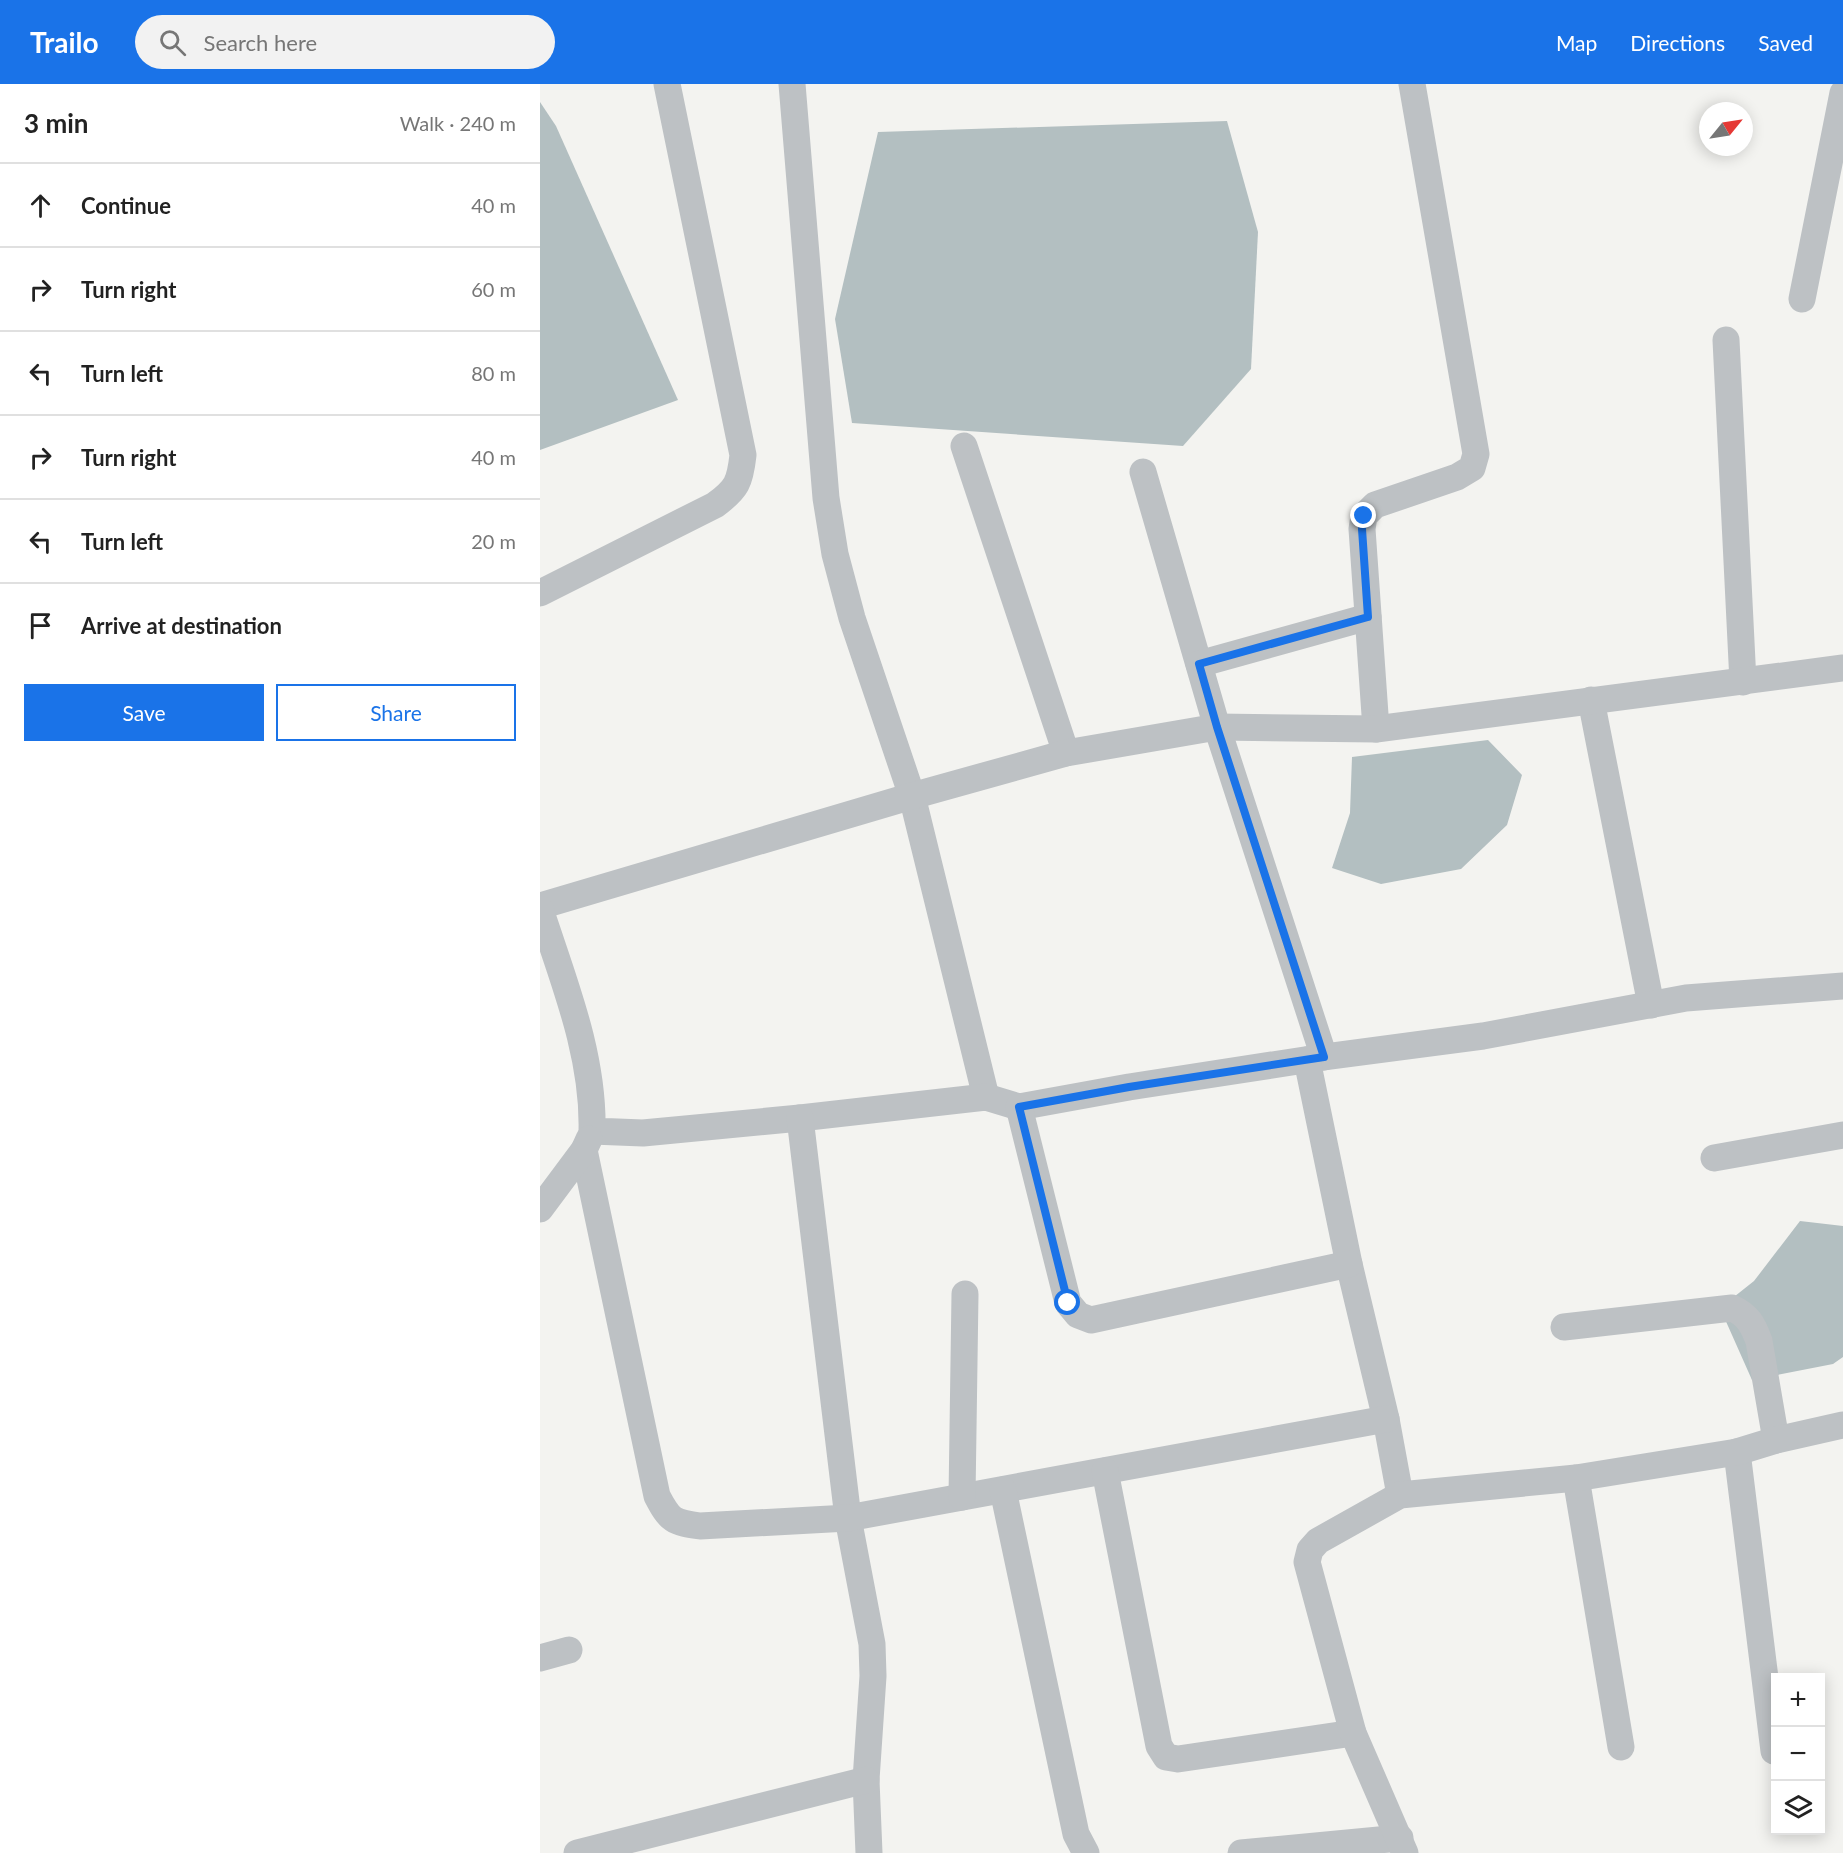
<!DOCTYPE html>
<meta charset="utf-8">
<style>
body{margin:0;font-family:Lato,sans-serif;background:#f2f2f2;color:#222}
.controls{position:absolute;right:18px;bottom:18px;display:grid;overflow:hidden;border-radius:0px;box-shadow:0 3px 15px #0003}
.controls button{width:54px;height:54px;display:grid;place-items:center;padding:0;border:0;border-bottom:2px solid #e0e0e0;background:#fff;color:#222;font:30px sans-serif}
.compass{position:absolute;left:1159px;top:18px;width:54px;height:54px;border-radius:50%;background:#fff;box-shadow:0 3px 15px #0003;rotate:60deg}
.stop{position:absolute;width:18px;height:18px;margin:-14px;border:4px solid #1a73e8;border-radius:50%;background:#fff}
.stop.end{background:#1a73e8;border-color:#fff;box-shadow:0 2px 6px #0008}
.list{margin:0;padding:0;list-style:none}
h2{display:flex;justify-content:space-between;align-items:center;height:78px;margin:0;padding:0 24px;font-size:26px}
h2 small{font-size:20px;font-weight:400;color:#767676}
.list li{display:grid;grid-template-columns:39px 1fr auto;gap:18px;align-items:center;box-sizing:border-box;height:84px;padding:0 24px;border-top:2px solid #e0e0e0}
.list b{display:block;font-size:22px;white-space:nowrap}
.list em{font-size:20px;font-style:normal;color:#767676}
.actions{display:flex;gap:12px;padding:18px 24px}
.actions a{flex:1;padding:14px 0;border:2px solid #1a73e8;border-radius:0px;text-align:center;font-size:21px;color:#1a73e8}
.actions .main{background:#1a73e8;color:#fff}
.icon{flex:none;width:33px;height:33px;fill:none;stroke:currentColor;stroke-width:2;stroke-linecap:round;stroke-linejoin:round}
.map{position:relative;flex:none;width:1303px;height:1769px;overflow:hidden}
header{display:flex;align-items:center;gap:36px;box-sizing:border-box;height:84px;padding:0 30px;background:#1a73e8;color:#fff}
header strong{font-size:28px}
nav{display:flex;gap:33px;margin-inline-start:auto;font-size:21px}
.search{width:420px;height:54px;background:#f2f2f2;display:flex;align-items:center;gap:15px;box-sizing:border-box;padding:0 21px;border-radius:33px;color:#767676;font-size:22px}
main{display:flex}
aside{flex:1;background:#fff}
.map>svg:first-child{display:block}
.water{fill:#b3bfc1}
.lines{fill:none;stroke-linecap:round;stroke-linejoin:round}
.street{stroke:#bdc1c4;stroke-width:27}
.route{stroke:#1a73e8;stroke-width:8}
</style>
<header>
<strong>Trailo</strong>
<div class="search"><svg class="icon" aria-label="search" viewBox="0 0 24 24"><circle cx="10" cy="10" r="6"/><path d="M15 15l6 6"/></svg>Search here</div>
<nav><a>Map</a><a>Directions</a><a>Saved</a></nav>
</header>
<main>
<aside>
<h2>3 min<small>Walk · 240 m</small></h2>
<ul class="list">
<li><svg class="icon" aria-label="ahead" viewBox="0 0 24 24"><path d="M12 20V5M6 11l6-6 6 6"/></svg><div><b>Continue</b></div><em>40 m</em></li>
<li><svg class="icon" aria-label="right" viewBox="0 0 24 24"><path d="M7 20v-9h11M14 6l5 5-5 5"/></svg><div><b>Turn right</b></div><em>60 m</em></li>
<li><svg class="icon" aria-label="left" viewBox="0 0 24 24"><path d="M17 20v-9H6M10 6l-5 5 5 5"/></svg><div><b>Turn left</b></div><em>80 m</em></li>
<li><svg class="icon" aria-label="right" viewBox="0 0 24 24"><path d="M7 20v-9h11M14 6l5 5-5 5"/></svg><div><b>Turn right</b></div><em>40 m</em></li>
<li><svg class="icon" aria-label="left" viewBox="0 0 24 24"><path d="M17 20v-9H6M10 6l-5 5 5 5"/></svg><div><b>Turn left</b></div><em>20 m</em></li>
<li><svg class="icon" aria-label="arrive" viewBox="0 0 24 24"><path d="M6 21V4h12l-3 4 3 4H6"/></svg><div><b>Arrive at destination</b></div></li>
</ul>
<div class="actions"><a class="main">Save</a><a>Share</a></div>
</aside>
<div class="map">
<svg width="1303" height="1769" viewBox="0 0 1303 1769">
<rect width="100%" height="100%" fill="#f3f3f0"/>
<g class="water">
<polygon points="0,18 16,42 138,316 0,366"/>
<polygon points="687,37 718,148 711,285 643,362 312,339 295,235 338,48"/>
<polygon points="948,656 982,691 967,741 921,785 841,800 792,784 810,729 812,673"/>
<polygon points="1260,1137 1303,1142 1303,1273 1293,1280 1212,1296 1180,1224 1214,1197"/>
</g>
<g class="lines">
<g class="street">
<polyline points="252,0 286,414 295,470 312,534 372,712 446,1013"/>
<polyline points="1262,215 1303,9"/>
<polyline points="1186,256 1203,598"/>
<polyline points="424,362 526,669"/>
<polyline points="603,388 677,643 784,973"/>
<path d="M0,509L175,421C197,405 200,398 203,371L127,0"/>
<polyline points="659,580 828,533"/>
<polyline points="1051,616 1111,921"/>
<polyline points="836,645 822,445 824,432 835,421 917,393 932,384 936,370 872,0"/>
<polyline points="0,822 372,712 526,669 677,643 836,645 1303,584"/>
<path d="M0,825C23,896 54,970 52,1047L103,1049L260,1034L446,1013L479,1023L589,1003L784,973L943,952L1146,914L1303,902"/>
<polyline points="767,976 809,1180 846,1335 860,1411"/>
<polyline points="479,1023 528,1219 538,1231 551,1236 809,1180"/>
<polyline points="260,1034 308,1434 332,1560 333,1592 326,1696 329,1769"/>
<path d="M44,1066L117,1412C130,1437 133,1438 160,1442L308,1434L846,1335"/>
<polyline points="1174,1074 1303,1051"/>
<polyline points="0,1125 44,1066 49,1055"/>
<path d="M1024,1243L1192,1224C1208,1231 1213,1241 1219,1257L1236,1356"/>
<polyline points="1197,1368 1234,1667"/>
<polyline points="565,1387 619,1662 626,1673 638,1675 813,1649"/>
<polyline points="1036,1394 1081,1663"/>
<polyline points="463,1406 536,1750 546,1769"/>
<polyline points="422,1413 425,1210"/>
<polyline points="0,1574 29,1566"/>
<polyline points="37,1769 326,1696"/>
<polyline points="701,1769 860,1754"/>
<polyline points="865,1769 813,1649 767,1478 770,1466 778,1457 860,1411 1036,1394 1197,1368 1236,1356 1303,1341"/>
</g>
</g>
<g class="lines">
<polyline class="route" points="528,1219 479,1023 589,1003 784,973 677,643 659,580 828,533 822,445 824,432"/>
</g>
</svg>
<div class="controls">
<button>+</button>
<button>−</button>
<button><svg class="icon" aria-label="layers" viewBox="0 0 24 24"><path d="M12 4l9 5-9 5-9-5zM3 14l9 5 9-5"/></svg></button>
</div>
<svg class="compass" viewBox="-18 -18 36 36"><path d="M0-13l5 13h-10z" fill="#e53935"/><path d="M0 13l5-13h-10z" fill="#767676"/></svg>
<div class="stop" style="left:528px;top:1219px"></div>
<div class="stop end" style="left:824px;top:432px"></div>
</div>
</main>
